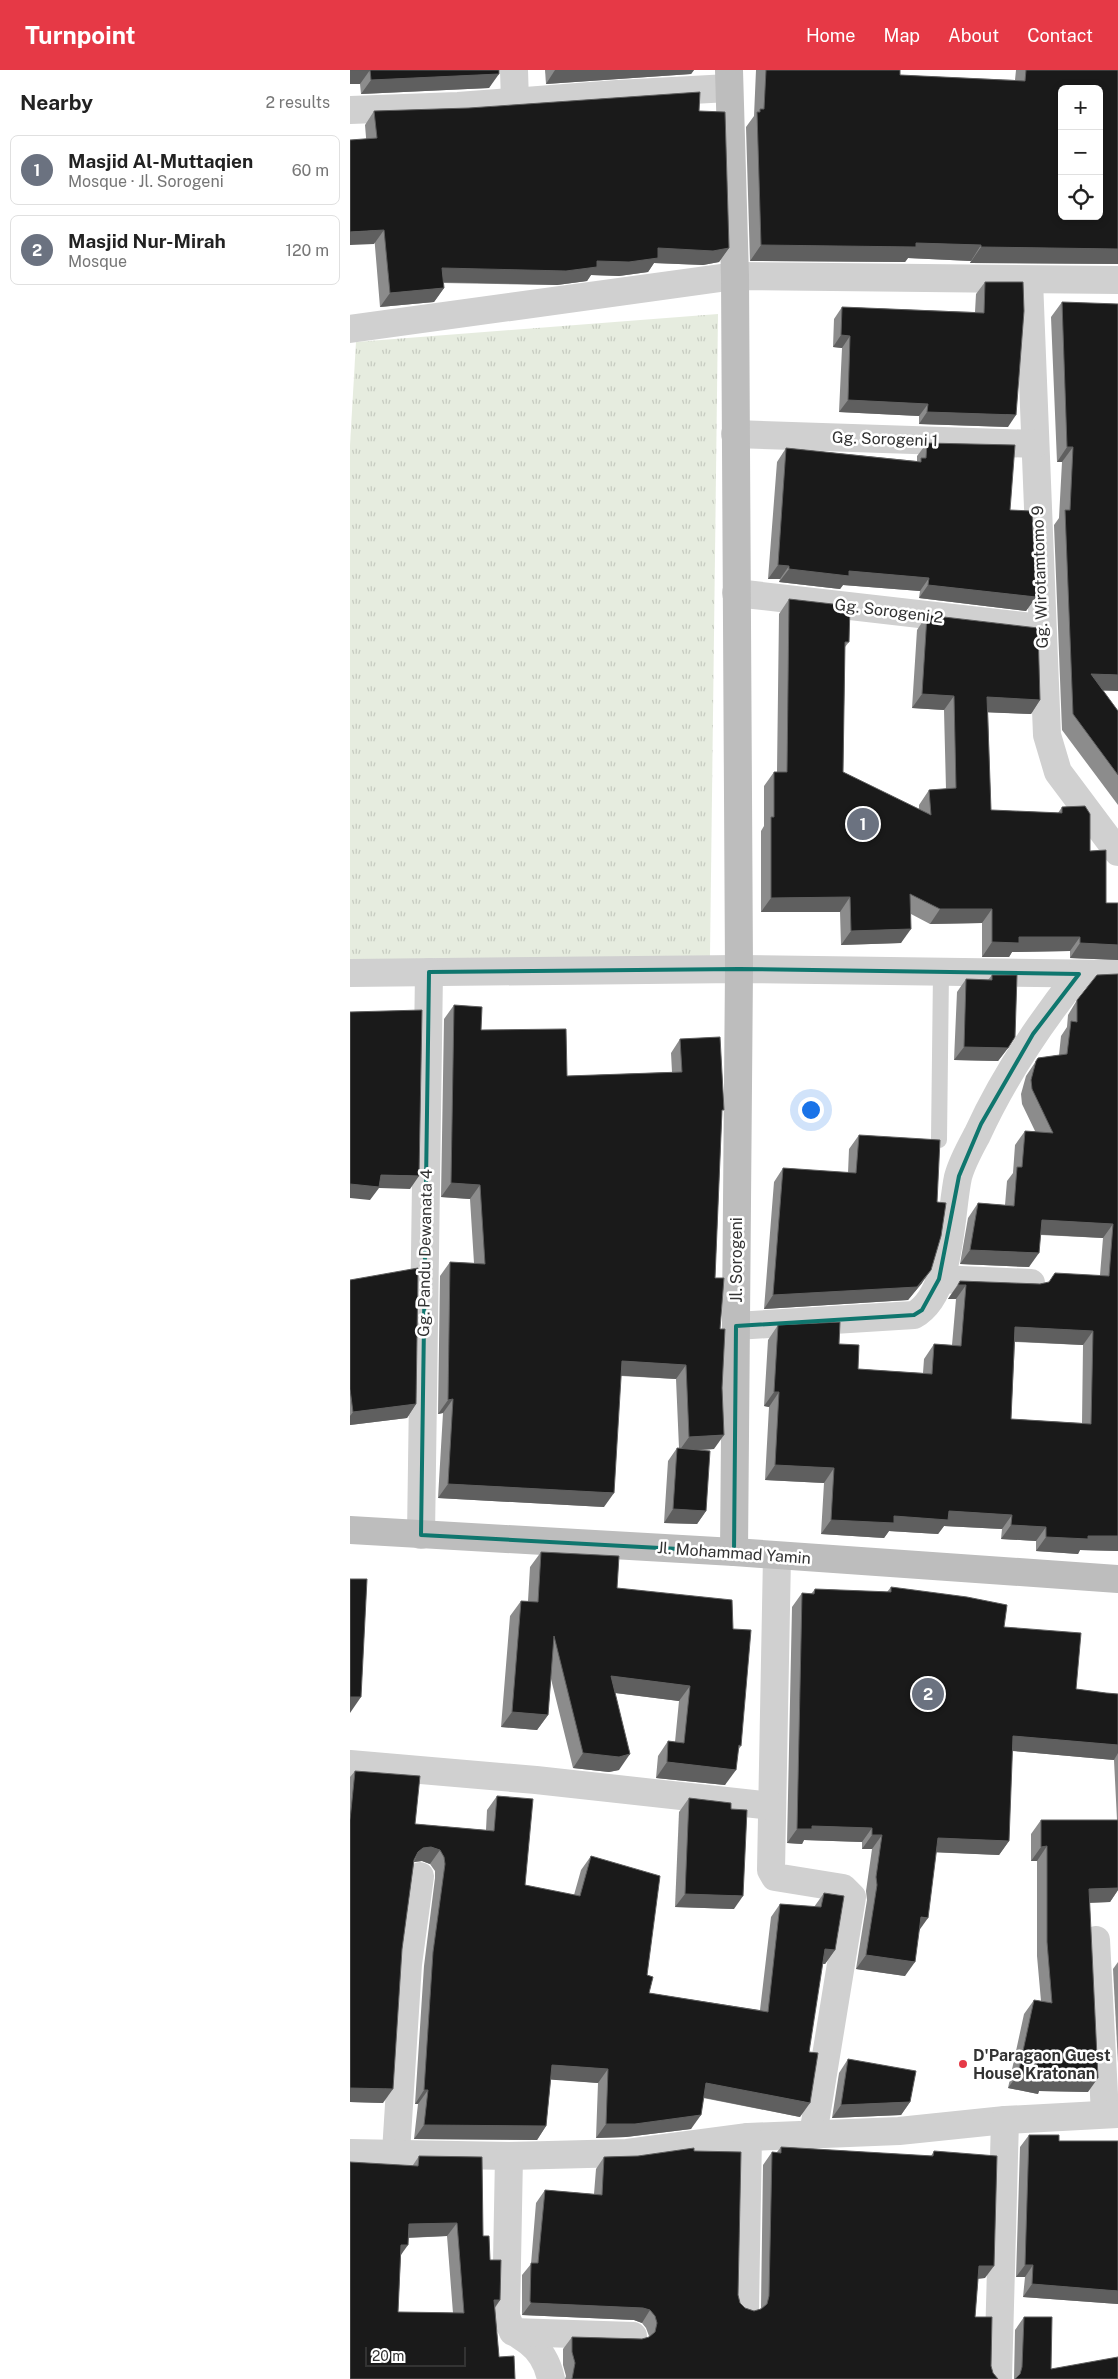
<!DOCTYPE html>
<meta charset="utf-8">
<style>
body{margin:0;font-family:"Public Sans",sans-serif;background:#f6f6f6;color:#222}
.controls{position:absolute;right:15px;top:15px;display:grid;overflow:hidden;border-radius:8px;box-shadow:0 2px 8px #0003}
.controls button{width:45px;height:45px;display:grid;place-items:center;padding:0;border:0;border-bottom:1px solid #e0e0e0;background:#fff;color:#222;font:25px sans-serif}
.scale{position:absolute;left:15px;bottom:12px;width:101px;box-sizing:border-box;padding-left:5px;border:2px solid #333;border-top:0;font-size:14px;line-height:18px;white-space:nowrap;color:#333;-webkit-text-stroke:4px #fff;paint-order:stroke}
.you{position:absolute;left:460px;top:1039px;width:18px;height:18px;margin:-12px;border:4px solid #fff;border-radius:50%;background:#1a73e8;box-shadow:0 0 0 8px #1a73e833}
.badge{display:grid;place-items:center;width:32px;height:32px;border-radius:50%;background:#e63946;color:#fff;font-size:16px;font-weight:700}
.pin{position:absolute;translate:-50% -50%;border:2px solid #fff;box-shadow:0 1px 5px #0006}
.list{margin:0;padding:0;list-style:none}
h2{display:flex;justify-content:space-between;align-items:center;height:65px;margin:0;padding:0 20px;font-size:21px}
h2 small{font-size:16px;font-weight:400;color:#767676}
.list li{display:grid;grid-template-columns:32px 1fr auto;gap:15px;align-items:center;box-sizing:border-box;height:70px;margin:0 10px 10px;padding:0 10px;border:1px solid #e0e0e0;border-radius:8px}
.list b{display:block;font-size:19px;white-space:nowrap}
.list p{margin:0;font-size:16px;white-space:nowrap;color:#767676}
.list em{font-size:16px;font-style:normal;color:#767676}
.icon{flex:none;width:28px;height:28px;fill:none;stroke:currentColor;stroke-width:2;stroke-linecap:round;stroke-linejoin:round}
.map{position:relative;flex:none;width:768px;height:2309px;overflow:hidden}
header{display:flex;align-items:center;gap:30px;box-sizing:border-box;height:70px;padding:0 25px;background:#e63946;color:#fff}
header strong{font-size:24px}
nav{display:flex;gap:28px;margin-inline-start:auto;font-size:18px}
main{display:flex}
aside{flex:1;background:#fff}
.map>svg:first-child{display:block}
.grass{fill:url(#grass-tufts)}
.lines{fill:none;stroke-linecap:round;stroke-linejoin:round}
.lane{stroke:#d0d0d0;stroke-width:16}
.street{stroke:#d0d0d0;stroke-width:28}
.secondary{stroke:#bdbdbd;stroke-width:28}
.wall{fill:#8c8c8c;fill-rule:evenodd}
.shaded-wall{fill:#5f5f5f}
.building{fill:#1a1a1a;stroke:#5f5f5f;fill-rule:evenodd}
.marked{fill:none;stroke:#0f766e;stroke-width:4;stroke-linejoin:round}
.poi-dot{fill:#e63946;stroke:#fff;stroke-width:2}
.labels{text-anchor:middle;dominant-baseline:central;stroke-width:5;stroke-linejoin:round;paint-order:stroke}
.street-label{font-size:16px;fill:#333;stroke:#fff}
.poi-label{font-size:16px;font-weight:bold;fill:#333;stroke:#fff;text-anchor:start}
</style>
<header>
<strong>Turnpoint</strong>
<nav><a>Home</a><a>Map</a><a>About</a><a>Contact</a></nav>
</header>
<main>
<aside>
<h2>Nearby<small>2 results</small></h2>
<ul class="list">
<li><span class="badge" style="background:#6b7280">1</span><div><b>Masjid Al-Muttaqien</b><p>Mosque · Jl. Sorogeni</p></div><em>60 m</em></li>
<li><span class="badge" style="background:#6b7280">2</span><div><b>Masjid Nur-Mirah</b><p>Mosque</p></div><em>120 m</em></li>
</ul>
</aside>
<div class="map">
<svg width="768" height="2309" viewBox="0 0 768 2309">
<defs>
<pattern id="grass-tufts" width="24" height="20" patternUnits="userSpaceOnUse" patternTransform="scale(1.25)"><rect width="24" height="20" fill="#e6ecdf"/><path d="M3 7l-1-3M5 7V3M7 7l1-3M15 17l-1-3M17 17v-4M19 17l1-3" fill="none" stroke="#c6cbc0"/></pattern>
</defs>
<rect width="100%" height="100%" fill="#fff"/>
<polygon class="grass" points="368,244 360,886 0,890 0,375 6,272"/>
<g class="lines">
<polyline class="lane" points="589,1070 591,902"/>
<g class="street">
<polyline points="164,0 165,32"/>
<polyline points="0,40 108,36 267,24 379,18"/>
<polyline points="679,210 697,665 708,702 768,782"/>
<polyline points="0,259 385,206 768,210"/>
<polyline points="385,364 685,374"/>
<polyline points="386,523 691,558"/>
<polyline points="0,903 389,899 768,904"/>
<polyline points="589,1209 681,1213"/>
<path d="M386,1256L564,1245C602,1224 600,1144 608,1107C612,1092 620,1078 627,1065C654,1006 689,954 729,904"/>
<polyline points="71,1465 79,902"/>
<polyline points="427,1486 421,1800 425,1807 493,1818 502,1827 463,2065"/>
<polyline points="0,1694 186,1710 422,1736"/>
<polyline points="746,1870 755,2044"/>
<polyline points="46,2082 58,1894 70,1806"/>
<polyline points="0,2083 159,2086 277,2083 398,2067 549,2061 655,2050 768,2044"/>
<path d="M159,2086L156,2246C162,2264 166,2262 179,2272C191,2281 198,2295 201,2309"/>
<polyline points="395,2238 398,2067"/>
<polyline points="163,2262 283,2266"/>
<polyline points="648,2309 655,2050"/>
</g>
<g class="secondary">
<polyline points="379,0 385,206 389,899 384,1482"/>
<polyline points="0,1460 384,1482 768,1509"/>
</g>
</g>
<g class="wall">
<polygon points="0,0 149,0 139,18 11,24 10,14"/>
<polygon points="195,0 344,0 341,4 196,14"/>
<polygon points="406,0 550,0 550,5 665,10 666,0 768,0 768,194 620,193 621,191 558,188 555,192 400,191 396,57 404,46"/>
<polygon points="24,41 349,41 379,178 369,192 353,195 304,193 298,202 269,206 241,205 237,211 207,215 93,213 94,218 84,232 30,237 15,55"/>
<polygon points="635,212 658,357 569,354 569,346 489,342 492,278 483,277 484,249 492,237 625,242 626,224"/>
<polygon points="712,232 753,621 768,641 768,735 712,660 704,455 709,448 712,392 707,392 701,247"/>
<polygon points="577,373 660,440 686,527 676,541 569,528 570,521 493,515 490,519 429,512 430,509 418,509 427,392 436,378 567,391 567,386"/>
<polygon points="439,529 499,572 495,577 493,702 569,740 569,735 579,720 596,719 594,640 562,638 567,560 577,545 690,630 681,644 638,642 641,740 708,743 712,737 740,781 756,833 768,833 768,890 720,888 720,881 662,882 659,887 632,887 632,853 580,854 561,844 551,873 491,875 490,842 411,842 411,761 414,756 414,716 424,702 427,702 429,544"/>
<path d="M768,904V1481L730,1480L728,1484L686,1481V1471L651,1469L652,1459L594,1456L588,1464L539,1461L534,1468L471,1464L474,1413L415,1410L419,1337L414,1336L418,1270L428,1255L489,1274L508,1299L573,1303L574,1289L584,1274L602,1275L606,1229H598L610,1211L690,1214L750,1205L753,1168L691,1165L679,1197L610,1194L618,1148L628,1133L655,1135L657,1111L663,1103L665,1075L675,1061H685L672,1034L671,1024L676,1006L688,988L709,985L711,966L717,957L718,945L727,930ZM665,1272L733,1275L732,1353L661,1349Z"/>
<polygon points="642,905 658,978 648,991 604,990 607,922 616,909 638,910"/>
<polygon points="104,935 131,960 217,1006 322,1002 321,983 330,969 372,1044 365,1208 370,1259 364,1379 350,1380 356,1441 347,1454 314,1453 318,1391 327,1378 329,1378 326,1309 271,1306 254,1437 88,1428 93,1343 88,1344 90,1206 100,1192 124,1193 120,1129 91,1127 94,949"/>
<polygon points="509,1065 587,1132 572,1213 558,1230 414,1239 424,1112 433,1098 498,1103 499,1079"/>
<polygon points="0,1210 66,1334 57,1348 0,1355"/>
<polygon points="191,1482 267,1518 383,1559 391,1676 388,1680 375,1715 306,1708 308,1686 318,1671 325,1672 329,1631 265,1623 269,1700 259,1702 223,1698 201,1609 198,1645 187,1660 151,1657 160,1546 171,1531 178,1531 180,1497"/>
<polygon points="541,1517 654,1557 726,1619 756,1623 768,1624 768,1820 760,1832 740,1833 738,2022 689,2021 688,2024 658,2018 674,1944 684,1930 691,1931 687,1886 687,1791 681,1791 681,1764 691,1750 767,1750 764,1690 662,1681 659,1771 649,1785 586,1782 569,1859 555,1906 506,1899 517,1830 516,1821 522,1779 512,1779 512,1772 454,1770 452,1774 437,1773 442,1537 452,1523 461,1524 465,1519 537,1522"/>
<polygon points="5,1701 65,1754 136,1760 137,1740 147,1726 175,1815 224,1825 231,1800 241,1786 297,1905 299,1923 410,1940 421,1847 430,1834 464,1837 474,1823 485,1880 475,1894 472,1894 459,1982 450,2047 353,2028 341,2059 276,2067 246,2068 248,2013 201,2009 196,2056 187,2070 64,2069 68,2034 65,2034 74,1896 85,1808 85,1801 80,1794 72,1791 64,1792 52,1879 33,2033 0,2032 0,1707"/>
<polygon points="339,1728 381,1739 384,1839 325,1837 329,1742"/>
<polygon points="768,1892 768,1993 763,1899"/>
<polygon points="498,1989 560,2032 551,2045 482,2048 489,2003"/>
<polygon points="679,2065 709,2071 768,2234 673,2227 675,2207 666,2207 670,2077"/>
<polygon points="431,2077 581,2086 584,2081 635,2208 628,2209 625,2247 641,2296 643,2303 648,2309 215,2309 216,2306 213,2295 213,2279 222,2267 292,2269 298,2268 299,2266 296,2258 292,2253 284,2250 172,2245 172,2205 181,2194 186,2133 195,2120 244,2124 246,2099 254,2087 288,2086 344,2081 390,2233 395,2238 404,2241 410,2239 411,2238 413,2095 422,2082 427,2082"/>
<path d="M69,2086L133,2166L140,2190L150,2230L145,2238L149,2287L0,2309L63,2095ZM97,2166L103,2243L48,2242L51,2185L58,2168Z"/>
<polygon points="674,2247 701,2299 768,2309 664,2309 665,2260"/>
</g>
<g class="shaded-wall">
<polygon points="0,0 20,0 10,14 0,14"/>
<polygon points="205,0 344,0 341,4 196,14"/>
<polygon points="149,4 139,18 11,24 21,10"/>
<polygon points="34,160 24,174 0,175 0,162"/>
<polygon points="566,173 631,175 621,191 558,188 555,192 400,191 411,175"/>
<polygon points="631,177 768,179 768,194 620,193"/>
<polygon points="308,178 379,178 369,192 353,195 304,193 298,202 269,206 241,205 237,211 207,215 82,212 92,198 247,191"/>
<polygon points="94,218 84,232 30,237 40,223"/>
<polygon points="491,265 500,266 492,278 483,277"/>
<polygon points="498,330 578,334 569,346 489,342"/>
<polygon points="577,342 666,345 658,357 569,354"/>
<polygon points="717,377 723,377 712,392 707,392"/>
<polygon points="428,495 439,496 430,509 418,509"/>
<polygon points="439,499 499,501 579,508 570,521 493,515 490,519 429,512"/>
<polygon points="578,515 686,527 676,541 569,528"/>
<polygon points="741,604 768,605 768,621 730,620"/>
<polygon points="572,624 604,626 594,640 562,638"/>
<polygon points="637,627 690,630 681,644 627,642"/>
<polygon points="500,827 490,842 411,842 421,828"/>
<polygon points="590,839 642,839 632,853 580,854"/>
<polygon points="561,859 551,873 491,875 501,861"/>
<polygon points="669,867 730,867 720,881 662,882 659,887 632,887 642,872"/>
<polygon points="730,873 768,875 768,890 720,888"/>
<polygon points="614,977 658,978 648,991 604,990"/>
<polygon points="31,1105 69,1106 60,1119 29,1118 20,1130 0,1128 0,1114"/>
<polygon points="101,1113 130,1115 120,1129 91,1127"/>
<polygon points="692,1150 763,1154 753,1168 682,1164"/>
<polygon points="620,1180 689,1183 679,1197 610,1194"/>
<polygon points="581,1200 572,1213 558,1230 414,1239 423,1225"/>
<polygon points="608,1215 616,1215 606,1229 598,1229"/>
<polygon points="665,1257 743,1261 733,1275 655,1271"/>
<polygon points="272,1291 336,1295 326,1309 263,1305"/>
<polygon points="424,1322 429,1322 419,1337 414,1336"/>
<polygon points="103,1329 93,1343 88,1344 98,1330"/>
<polygon points="66,1334 57,1348 0,1355 0,1346 3,1342"/>
<polygon points="374,1365 364,1379 329,1381 339,1367"/>
<polygon points="425,1395 484,1398 474,1413 415,1410"/>
<polygon points="98,1414 264,1423 254,1437 88,1428"/>
<polygon points="323,1439 356,1441 347,1454 314,1453"/>
<polygon points="599,1441 662,1445 652,1459 594,1456 588,1464 539,1461 534,1468 471,1464 481,1450 544,1446"/>
<polygon points="661,1455 696,1457 686,1471 651,1469"/>
<polygon points="738,1466 768,1466 768,1481 730,1480 728,1484 686,1481 696,1467"/>
<polygon points="261,1606 340,1616 329,1631 250,1621"/>
<polygon points="0,1627 11,1627 0,1643"/>
<polygon points="162,1642 198,1645 187,1660 151,1657"/>
<polygon points="663,1666 768,1675 768,1683 764,1690 653,1680"/>
<polygon points="233,1683 280,1684 269,1700 259,1702 223,1698"/>
<polygon points="317,1692 386,1700 375,1715 306,1708"/>
<polygon points="462,1756 522,1758 512,1772 454,1770 452,1774 437,1773 447,1759"/>
<polygon points="522,1765 532,1765 522,1779 512,1779"/>
<polygon points="588,1768 659,1771 649,1785 578,1782"/>
<polygon points="697,1776 687,1791 681,1791 691,1777"/>
<polygon points="81,1777 90,1780 80,1794 72,1791 64,1792 68,1782 73,1778"/>
<polygon points="768,1818 768,1820 760,1832 729,1833 739,1819"/>
<polygon points="335,1824 393,1826 384,1839 325,1837"/>
<polygon points="571,1847 578,1848 568,1862"/>
<polygon points="475,1879 485,1880 475,1894 465,1893"/>
<polygon points="516,1885 565,1892 555,1906 506,1899"/>
<polygon points="202,1995 258,1999 248,2013 192,2009"/>
<polygon points="668,2004 698,2007 748,2008 738,2022 689,2021 688,2024 658,2018"/>
<polygon points="356,2013 460,2033 450,2047 346,2026"/>
<polygon points="0,2018 43,2019 33,2033 0,2032"/>
<polygon points="74,2020 78,2020 68,2034 65,2034"/>
<polygon points="560,2032 551,2045 482,2048 491,2035"/>
<polygon points="351,2045 341,2059 276,2067 246,2068 256,2054"/>
<polygon points="74,2055 196,2056 187,2070 64,2069"/>
<polygon points="107,2153 97,2166 49,2168 59,2154"/>
<polygon points="51,2175 58,2175 48,2189"/>
<polygon points="675,2195 683,2195 675,2207 666,2207"/>
<polygon points="629,2196 644,2196 635,2208 620,2209"/>
<polygon points="682,2214 768,2221 768,2234 673,2227"/>
<polygon points="144,2230 150,2230 140,2244"/>
<polygon points="181,2233 293,2238 300,2240 292,2253 284,2250 172,2245"/>
</g>
<g class="building">
<polygon points="0,0 149,0 149,4 21,10 20,0"/>
<path d="M416,0H550V5L675,11L676,0H768V179L631,177V175L566,173V177L411,175L407,42H410V39H414ZM712,19H749V146H712Z"/>
<polygon points="350,22 349,41 375,42 379,178 363,181 308,178 308,188 279,192 247,191 247,197 216,201 92,198 94,218 40,223 34,160 0,162 0,70 27,68 24,41 119,38"/>
<polygon points="635,212 673,212 674,241 666,345 577,342 578,334 498,330 500,266 491,265 492,237 634,243"/>
<polygon points="712,232 768,234 768,605 741,604 768,641 768,705 723,644 715,440 720,440 723,377 717,377"/>
<polygon points="577,373 665,375 660,440 682,441 686,527 578,515 579,508 499,501 499,506 439,499 439,496 428,495 436,378 571,392 571,388 576,388"/>
<polygon points="439,529 500,536 499,572 495,572 493,702 581,745 579,720 606,718 604,626 572,624 577,545 688,558 690,630 637,627 641,740 712,743 712,737 735,736 740,744 740,781 756,780 756,833 768,833 768,875 730,873 730,867 669,867 669,873 642,872 642,839 590,839 560,824 561,859 501,861 500,827 421,828 421,747 424,747 424,702 437,702"/>
<path d="M768,904V1466H738V1469L696,1467V1457L661,1455L662,1445L599,1441L598,1450L544,1446V1453L481,1450L484,1398L425,1395L429,1322H424L428,1255L490,1252L489,1274L509,1275L508,1299L582,1304L584,1274L611,1276L616,1215H608L610,1211L690,1214L699,1212L705,1203L759,1206L763,1154L692,1150L689,1183L620,1180L628,1133L664,1136L667,1097H672L675,1061L703,1063L682,1019L681,1010L686,991L688,988L717,984L721,951L727,952V930L747,905ZM665,1257L743,1261L741,1354L661,1349Z"/>
<polygon points="642,905 667,905 665,967 658,978 614,977 616,909 642,910"/>
<polygon points="104,935 132,937 131,960 216,959 217,1006 332,1002 330,969 370,967 374,1040 372,1040 365,1208 374,1208 370,1259 375,1259 372,1318 374,1365 339,1367 336,1295 272,1291 264,1423 98,1414 103,1329 98,1330 100,1192 135,1194 130,1115 101,1113"/>
<polygon points="72,940 69,1106 31,1105 29,1117 0,1114 0,942"/>
<polygon points="509,1065 590,1070 587,1132 596,1133 591,1166 581,1200 567,1217 423,1225 433,1098 506,1103"/>
<polygon points="68,1198 66,1334 3,1342 0,1319 0,1210"/>
<polygon points="327,1378 360,1381 356,1441 323,1439"/>
<polygon points="191,1482 269,1486 267,1518 382,1530 383,1559 401,1560 391,1676 389,1675 386,1700 317,1692 318,1671 334,1673 340,1616 261,1606 280,1684 269,1687 233,1683 204,1566 198,1645 162,1642 171,1531 188,1532"/>
<polygon points="0,1509 17,1509 11,1627 0,1627"/>
<polygon points="541,1517 617,1527 657,1535 654,1557 731,1563 726,1619 756,1623 768,1624 768,1675 663,1666 659,1771 588,1768 578,1848 571,1847 565,1892 516,1885 527,1815 526,1807 532,1765 522,1765 522,1758 462,1756 462,1759 447,1759 452,1523 464,1524 465,1519 541,1522"/>
<polygon points="5,1701 70,1706 65,1754 144,1761 147,1726 183,1729 175,1815 230,1826 241,1786 310,1806 297,1905 303,1907 299,1923 418,1942 430,1834 471,1837 474,1823 494,1826 485,1880 475,1879 459,1982 468,1983 460,2033 356,2013 351,2045 285,2054 256,2054 258,1999 202,1995 196,2056 74,2055 78,2020 74,2020 83,1882 95,1794 94,1787 90,1780 81,1777 73,1778 68,1782 64,1790 52,1879 43,2019 0,2018 0,1750"/>
<polygon points="339,1728 381,1733 381,1739 397,1740 393,1826 335,1824"/>
<polygon points="691,1750 768,1750 768,1818 739,1819 748,2008 698,2007 697,2010 668,2004 684,1930 702,1933 697,1872 697,1776 691,1777"/>
<polygon points="498,1989 566,2001 560,2032 491,2035"/>
<polygon points="679,2065 709,2065 709,2071 768,2071 768,2221 682,2214 683,2195 675,2195"/>
<polygon points="431,2077 583,2086 584,2081 647,2086 644,2196 629,2196 625,2247 642,2247 641,2296 643,2303 648,2309 222,2309 225,2293 222,2282 222,2267 292,2269 299,2267 305,2262 307,2253 305,2246 300,2240 293,2238 181,2233 180,2231 181,2193 188,2193 195,2120 252,2125 254,2087 288,2086 344,2078 344,2081 391,2082 388,2225 390,2233 395,2238 404,2241 411,2239 417,2234 419,2226 422,2082 431,2083"/>
<path d="M69,2086L132,2087L133,2166H139L140,2190H151L150,2230H144L149,2287L164,2286L165,2309H0V2092L68,2096ZM107,2153L114,2243L48,2242L51,2175H58L59,2154Z"/>
<polygon points="674,2247 702,2247 701,2299 768,2287 768,2309 665,2309 670,2304 672,2297"/>
</g>
<path class="marked" d="M389,899L729,904L683,964L631,1054L609,1106L589,1209L572,1240L564,1245L386,1256L384,1482L71,1465L79,902Z"/>
<circle class="poi-dot" cx="613" cy="1994" r="5"/>
<g class="labels">
<g class="street-label">
<text transform="translate(535 369) rotate(2)">Gg. Sorogeni 1</text>
<text transform="translate(690 507) rotate(-92)">Gg. Wirotamtomo 9</text>
<text transform="translate(539 541) rotate(7)">Gg. Sorogeni 2</text>
<text transform="translate(75 1183) rotate(-89)">Gg. Pandu Dewanata 4</text>
<text transform="translate(386 1190) rotate(-90)">Jl. Sorogeni</text>
<text transform="translate(384 1483) rotate(4)">Jl. Mohammad Yamin</text>
</g>
<g class="poi-label">
<text x="623" y="1985">D'Paragaon Guest<tspan x="623" dy="18">House Kratonan</tspan></text>
</g>
</g>
</svg>
<div class="controls">
<button>+</button>
<button>−</button>
<button><svg class="icon" aria-label="locate" viewBox="0 0 24 24"><circle cx="12" cy="12" r="6"/><path d="M12 2v4M12 18v4M2 12h4M18 12h4"/></svg></button>
</div>
<div class="scale">20 m</div>
<div class="you"></div>
<div class="pin badge" style="left:513px;top:754px;background:#6b7280">1</div>
<div class="pin badge" style="left:578px;top:1624px;background:#6b7280">2</div>
</div>
</main>
